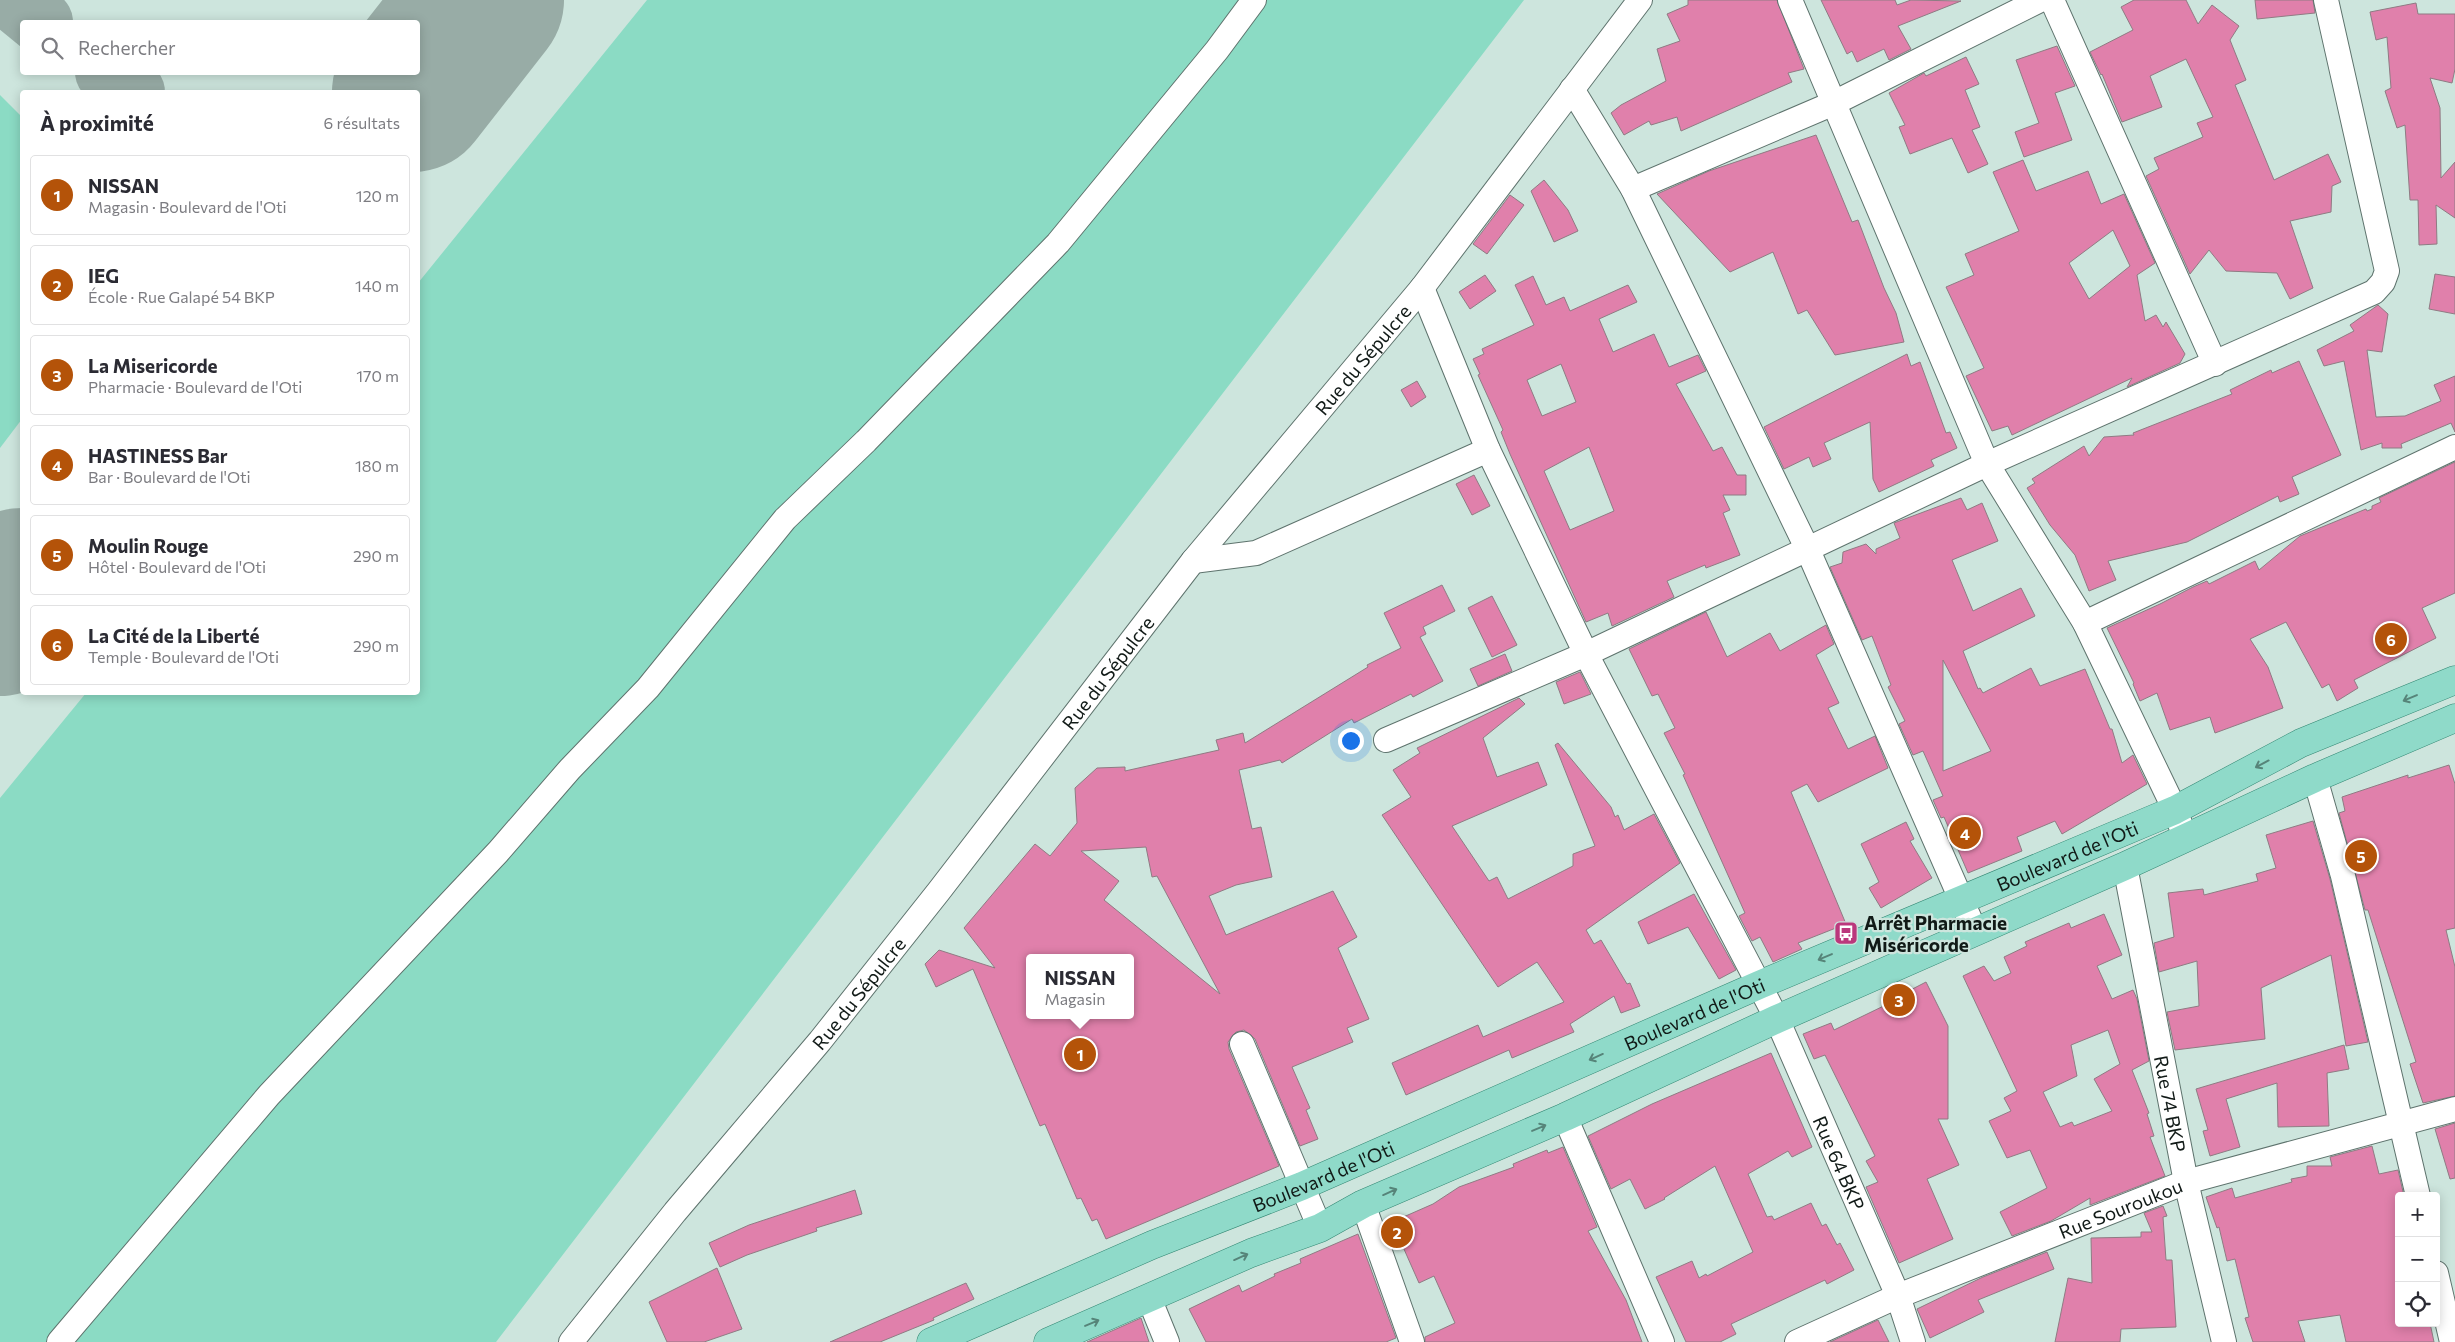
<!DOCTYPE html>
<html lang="fr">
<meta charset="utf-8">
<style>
body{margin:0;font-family:Commissioner,sans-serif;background:#f7f7f7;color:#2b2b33}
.controls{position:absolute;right:15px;bottom:15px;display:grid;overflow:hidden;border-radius:5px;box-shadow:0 2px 12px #0003}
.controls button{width:45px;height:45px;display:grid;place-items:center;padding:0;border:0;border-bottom:1px solid #e1e1e2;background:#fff;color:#2b2b33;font:25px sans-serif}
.you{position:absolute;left:1350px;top:740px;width:18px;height:18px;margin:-12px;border:4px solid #fff;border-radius:50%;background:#1a73e8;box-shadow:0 0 0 8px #1a73e833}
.badge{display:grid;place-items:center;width:32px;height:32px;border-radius:50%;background:#b45309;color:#fff;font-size:16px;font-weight:700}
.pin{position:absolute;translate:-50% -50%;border:2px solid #fff;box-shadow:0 1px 5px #0006}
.popup{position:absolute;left:1026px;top:954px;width:108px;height:65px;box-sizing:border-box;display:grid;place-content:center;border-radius:5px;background:#fff;filter:drop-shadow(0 1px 4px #0005);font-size:16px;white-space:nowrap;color:#7c7c81}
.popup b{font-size:19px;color:#2b2b33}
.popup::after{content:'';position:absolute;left:50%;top:100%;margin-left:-10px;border:10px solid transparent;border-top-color:#fff}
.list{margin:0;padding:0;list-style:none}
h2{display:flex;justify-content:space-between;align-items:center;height:65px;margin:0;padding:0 20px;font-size:21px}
h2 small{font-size:16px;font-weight:400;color:#7c7c81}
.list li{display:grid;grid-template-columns:32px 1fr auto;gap:15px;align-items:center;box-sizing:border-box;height:80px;margin:0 10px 10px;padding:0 10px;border:1px solid #e1e1e2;border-radius:5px}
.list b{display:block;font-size:19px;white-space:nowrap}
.list p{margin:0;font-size:16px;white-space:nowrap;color:#7c7c81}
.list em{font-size:16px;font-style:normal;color:#7c7c81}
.icon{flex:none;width:28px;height:28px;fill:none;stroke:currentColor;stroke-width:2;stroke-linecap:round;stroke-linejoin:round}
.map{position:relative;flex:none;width:2455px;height:1342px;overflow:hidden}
.search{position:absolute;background:#fff;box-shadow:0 2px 12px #0003;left:20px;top:20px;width:400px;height:55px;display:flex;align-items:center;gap:12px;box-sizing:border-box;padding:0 18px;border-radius:5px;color:#7c7c81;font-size:19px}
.panel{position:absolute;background:#fff;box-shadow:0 2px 12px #0003;left:20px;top:90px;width:400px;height:605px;border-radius:5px}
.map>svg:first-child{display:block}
.green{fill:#8bdbc4}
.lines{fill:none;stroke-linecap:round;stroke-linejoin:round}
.taxiway{stroke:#98aca6;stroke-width:64}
.runway{stroke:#98aca6;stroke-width:160}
.building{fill:#e080ab;stroke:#8f7b83;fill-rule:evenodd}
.minor-casing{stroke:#5e736d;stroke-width:26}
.major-casing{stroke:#338773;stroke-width:29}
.minor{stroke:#fff;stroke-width:24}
.major{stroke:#8fdac9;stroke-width:28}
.oneway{stroke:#568479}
.labels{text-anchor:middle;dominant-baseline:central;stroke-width:4.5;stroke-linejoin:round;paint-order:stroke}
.street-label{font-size:19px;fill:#111a17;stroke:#cde5dd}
.poi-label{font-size:19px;font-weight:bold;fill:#111a17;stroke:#cde5dd;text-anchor:start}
</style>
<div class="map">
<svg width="2455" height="1342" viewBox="0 0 2455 1342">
<rect width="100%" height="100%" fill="#cde5dd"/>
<g class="green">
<polygon points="647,0 1524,0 496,1342 0,1342 0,798 86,693 418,692 418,283"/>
<polygon points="0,95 22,117 22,419 0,448"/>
</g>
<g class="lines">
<g class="taxiway">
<polyline points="14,0 41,22"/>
<polyline points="107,72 133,92"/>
<polyline points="404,92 452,41"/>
</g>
<g class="runway">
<polyline points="412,92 484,0"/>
<polyline points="0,616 22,588"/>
</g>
</g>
<g class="building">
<polygon points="1688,0 1777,0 1804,69 1788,73 1792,82 1681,131 1677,117 1651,125 1649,121 1624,135 1611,113 1621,105 1666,81 1657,49 1680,41 1667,14 1688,5"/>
<polygon points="1821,0 1895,0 1897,5 1911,0 1961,1 1898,26 1911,49 1889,60 1884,49 1857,62 1852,51 1847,54"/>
<polygon points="2134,0 2186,0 2198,24 2212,5 2239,26 2230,40 2246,80 2235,85 2274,180 2328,154 2341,182 2332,186 2331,212 2290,221 2313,288 2290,299 2277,273 2226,271 2209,250 2190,274 2146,176 2159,169 2154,158 2203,137 2197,123 2213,117 2186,59 2150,76 2162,107 2122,122 2102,74 2101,75 2090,52 2133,30 2121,7"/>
<polygon points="2255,0 2313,0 2315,13 2257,19"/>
<polygon points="2416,3 2418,14 2455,14 2455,69 2452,83 2430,78 2440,108 2441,178 2455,162 2455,218 2436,205 2437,244 2419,245 2418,200 2410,200 2405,125 2397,128 2385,91 2391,88 2387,37 2376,40 2370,12"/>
<polygon points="2057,46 2075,86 2055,93 2072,140 2024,157 2015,132 2039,123 2016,60"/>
<polygon points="1966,57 1979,84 1965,90 1980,127 1972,130 1988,164 1968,173 1952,138 1910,154 1899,127 1905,125 1889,93 1924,73 1926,76"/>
<polygon points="1816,135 1852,222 1858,220 1884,288 1896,313 1904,342 1835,355 1807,310 1798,314 1773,252 1730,272 1657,194 1709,171"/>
<path d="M2023,160L2036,191L2088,171L2101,204L2124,194L2155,263L2137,275L2145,321L2156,315L2163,327L2166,322L2185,354L2180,363L2127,387L2132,378L2012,435L2008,426L1992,431L1966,376L1984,368L1946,287L1974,275L1965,254L2019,231L1993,172ZM2113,230L2130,266L2089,299L2069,263Z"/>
<polygon points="1544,180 1568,210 1578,231 1554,242 1531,191"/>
<polygon points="1510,195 1524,205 1487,254 1473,244"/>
<polygon points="2435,274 2455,277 2455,314 2429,309"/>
<polygon points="1485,275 1496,291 1470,309 1459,292"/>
<path d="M1533,276L1546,305L1564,297L1570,311L1628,285L1637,302L1599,319L1613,352L1654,334L1669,367L1698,355L1706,371L1676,384L1713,451L1722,447L1737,475H1746V495H1723L1730,510L1723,513L1740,555L1706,568L1705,565L1667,581L1674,597L1612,626L1608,613L1586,622L1510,454L1501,432L1503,430L1478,375L1480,374L1473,359L1484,354L1482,349L1534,325L1515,285ZM1561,364L1576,402L1542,416L1527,380ZM1589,447L1614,511L1570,530L1544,471Z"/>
<polygon points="2378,305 2388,314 2382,352 2367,350 2376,417 2405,416 2441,401 2434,385 2455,376 2455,432 2451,423 2401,444 2402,448 2382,448 2382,443 2361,450 2344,361 2324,366 2317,350 2354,331 2350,325"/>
<polygon points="1907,354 1911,366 1920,362 1946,433 1950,432 1957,448 1931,460 1934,466 1879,492 1873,479 1870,422 1824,443 1831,459 1813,467 1809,457 1784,469 1764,427"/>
<polygon points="2299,361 2341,455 2292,477 2299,494 2280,502 2278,496 2187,542 2108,561 2116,580 2089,591 2075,555 2050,525 2027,488 2035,483 2032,479 2084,446 2089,456 2104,437 2134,435 2133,433 2232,394 2230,390 2271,370 2272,373"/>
<polygon points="1417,381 1426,397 1411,407 1401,390"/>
<polygon points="2455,462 2455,593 2422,608 2436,638 2354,680 2358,688 2337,701 2329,684 2322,688 2286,622 2250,639 2268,667 2283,708 2215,733 2210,717 2170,730 2157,693 2140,701 2133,684 2134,683 2107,628 2160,604 2193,587 2207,581 2209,584 2255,561 2259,570 2300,536 2366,509 2367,511 2372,509 2372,506 2381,502 2379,498"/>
<polygon points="1474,475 1490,506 1472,515 1456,484"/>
<path d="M1961,498L1967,510L1982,503L1998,541L1952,560L1973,611L2021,588L2035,616L1963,651L1978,689L1980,688L1983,693L2031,668L2040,686L2085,669L2110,729H2112L2122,763L2133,755L2147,784L2062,834L2055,821L2017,837L2022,851L1968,873L1944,817L1941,818L1933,800L1943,796L1923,751L1913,755L1899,724L1905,721L1888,687L1891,685L1872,636L1862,640L1830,567L1842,563L1843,552L1866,544L1876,554V549L1900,538L1894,523ZM1943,660L1991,751L1943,771Z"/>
<path d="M1442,585L1455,611L1423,627L1426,634L1420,637L1443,681L1413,697L1411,694L1354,723L1352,719L1282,763L1280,760L1239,770L1252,829L1261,827L1272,877L1236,885L1209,896L1226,935L1333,891L1357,937L1338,948L1369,1019L1347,1028L1353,1042L1292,1067L1310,1108L1306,1110L1318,1139L1300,1146L1255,1039L1244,1030L1236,1032L1228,1042L1229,1049L1279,1166L1106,1239L1097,1219L1092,1221L1081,1198L1077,1199L1045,1124L1040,1126L973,969L936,987L925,964L939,950L995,968L964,928L1035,844L1050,856L1077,823L1075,788L1097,768L1125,767V771L1219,750L1216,740L1243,733L1245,743L1368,667L1367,665L1401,648L1384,613ZM1146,847L1152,877L1157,876L1220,994L1104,900L1119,881L1081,851ZM1030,958H1130V1015H1030Z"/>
<polygon points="1492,596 1517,645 1492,657 1468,608"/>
<polygon points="1706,612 1727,657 1770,633 1780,651 1826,625 1834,644 1816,655 1839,703 1828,708 1848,749 1875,736 1888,768 1818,802 1807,784 1791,792 1846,924 1798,943 1802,949 1773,962 1760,937 1752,941 1739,916 1745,913 1683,775 1685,774 1664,733 1675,728 1658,694 1652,696 1629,649"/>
<polygon points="1505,654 1512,671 1478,686 1470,669"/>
<polygon points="1580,672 1591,694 1564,704 1556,682"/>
<polygon points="1519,698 1525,704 1483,738 1497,777 1538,762 1547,785 1452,826 1489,881 1497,877 1508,899 1573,866 1573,854 1595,846 1555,745 1558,743 1611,807 1615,817 1618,815 1624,830 1654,814 1680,863 1586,930 1594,944 1601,940 1627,984 1630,983 1640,1006 1621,1013 1614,996 1570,1024 1574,1032 1512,1058 1509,1050 1406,1095 1392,1063 1478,1025 1483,1037 1564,1002 1537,962 1498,987 1382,815 1411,797 1393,770 1420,753 1417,748"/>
<polygon points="2449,765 2455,784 2455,928 2446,930 2455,967 2455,1096 2423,1103 2410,1064 2416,1062 2368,910 2365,910 2339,813 2345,811 2342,797 2408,775 2408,778"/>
<polygon points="2313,821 2330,879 2368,1042 2346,1046 2331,955 2261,988 2265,1039 2175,1050 2167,1012 2199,1006 2197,961 2159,972 2154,943 2174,937 2168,893 2203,889 2204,895 2258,881 2256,874 2276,868 2266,835"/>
<polygon points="1906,822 1914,839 1910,841 1932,878 1881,908 1869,888 1879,882 1861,844"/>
<polygon points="1694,894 1736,970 1719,979 1688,927 1648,944 1638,922"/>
<path d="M2104,914L2122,955L2097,966L2112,999L2133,990L2137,999L2149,1061L2132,1070L2149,1113L2147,1114L2154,1136L2150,1137L2165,1176L2090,1205V1198L2051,1221L2012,1236L2000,1212L2047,1188L2030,1150L2007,1158L1989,1121L2011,1111L2004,1098L2017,1091L1963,976L1984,966L1994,981L2011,973L2004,957L2027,946L2025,942L2069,923L2071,928ZM2108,1030L2120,1064L2094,1079L2112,1111L2074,1126L2072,1122L2060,1127L2043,1092L2077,1076L2071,1045Z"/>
<polygon points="1926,982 1948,1026 1948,1119 1938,1119 1959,1165 1927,1179 1953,1239 1899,1263 1866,1187 1878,1182 1866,1161 1875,1156 1825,1055 1814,1059 1803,1034 1831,1023 1834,1030 1894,1001 1893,999"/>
<polygon points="2344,1045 2349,1069 2327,1073 2329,1126 2278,1127 2277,1083 2226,1099 2240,1147 2210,1156 2203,1131 2208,1130 2196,1089"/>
<polygon points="1771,1053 1812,1147 1792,1157 1788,1151 1748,1174 1767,1217 1772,1216 1774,1220 1811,1203 1822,1226 1826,1224 1837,1245 1840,1243 1854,1270 1827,1284 1825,1280 1731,1324 1736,1334 1720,1342 1686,1342 1656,1277 1692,1261 1699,1278 1706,1274 1707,1276 1753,1252 1715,1166 1664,1198 1665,1199 1645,1209 1630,1179 1611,1189 1588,1136 1652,1104"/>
<polygon points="2455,1123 2455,1178 2450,1179 2435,1129"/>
<polygon points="2372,1146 2379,1174 2398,1170 2404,1196 2399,1196 2399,1323 2430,1323 2434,1342 2346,1342 2340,1315 2298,1321 2305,1342 2253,1342 2245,1318 2249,1317 2235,1259 2227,1261 2219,1227 2217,1228 2206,1197 2232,1188 2235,1198 2292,1182 2291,1179 2307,1176 2307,1166 2332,1166 2330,1157"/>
<polygon points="1563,1147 1597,1227 1588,1231 1626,1300 1642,1342 1425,1342 1425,1337 1455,1323 1434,1276 1419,1283 1392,1222 1433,1204 1459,1187 1514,1167 1513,1164 1547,1150 1548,1153"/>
<polygon points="855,1190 862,1214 816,1228 817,1231 747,1255 720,1267 709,1243 749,1225"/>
<polygon points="2163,1206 2167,1216 2163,1217 2166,1260 2172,1260 2176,1327 2121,1329 2120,1342 2055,1342 2068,1278 2092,1283 2091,1238 2141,1237 2141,1232 2152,1232 2144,1213"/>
<polygon points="1358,1234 1396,1338 1386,1342 1206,1342 1189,1309 1239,1285 1242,1292 1275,1276 1274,1274 1301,1263 1300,1259"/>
<polygon points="2047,1252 2054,1269 1978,1300 1984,1312 1930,1338 1917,1309 1983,1277"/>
<polygon points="717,1268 742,1329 704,1342 667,1342 649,1302"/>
<polygon points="966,1283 974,1299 933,1318 934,1320 880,1342 830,1342"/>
<polygon points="1141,1318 1149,1342 1087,1342"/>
<polygon points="1878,1320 1889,1342 1830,1342"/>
</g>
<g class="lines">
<g class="minor-casing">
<g id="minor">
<polyline points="1790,0 1987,464 2085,623 2175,810 2185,837"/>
<polyline points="2052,0 2215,364"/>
<polyline points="1572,89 1633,189 1807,548 1975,931"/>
<polyline points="1633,189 1834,103 2040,0"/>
<path id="s1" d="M1422,288L1488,450L1586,654L1777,1019L1898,1296L1913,1342"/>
<polyline points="1193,561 1256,553 1488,450"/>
<polyline points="2085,623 2455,447"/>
<polyline points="1386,740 1586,654 1987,464 2374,292 2383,282 2387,271 2326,0"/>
<polyline points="2315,778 2343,876 2418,1196"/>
<path id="s2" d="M2125,866L2186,1182L2224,1342"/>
<polyline points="1242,1044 1320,1228"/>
<polyline points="1565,1117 1662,1342"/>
<polyline points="1363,1204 1412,1342"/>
<polyline points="2436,1273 2452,1342"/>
<polyline points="1149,1298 1167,1342"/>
<polyline points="59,1342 269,1095 498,852 570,769 648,688 785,519 866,441 1058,243 1217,50 1254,0"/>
<path id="s3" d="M571,1342L675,1212L820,1041L939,891L1193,561L1422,288L1640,0"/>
<path id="s4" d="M1797,1342L1898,1296L2186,1182L2455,1109"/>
</g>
</g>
<g class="major-casing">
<g id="major">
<path id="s5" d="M931,1342L1152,1245L1302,1186L1759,985L2175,810L2301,743L2455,680"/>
<polyline points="1048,1342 1251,1253 1320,1228 1363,1204 1565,1117 1777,1019 2125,866 2315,778 2455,718"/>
</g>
</g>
<use href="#minor" class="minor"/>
<use href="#major" class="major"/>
</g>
<defs><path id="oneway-shaft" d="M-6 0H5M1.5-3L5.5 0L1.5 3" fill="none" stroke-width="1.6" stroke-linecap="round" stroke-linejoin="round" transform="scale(1.25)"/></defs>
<g class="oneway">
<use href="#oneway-shaft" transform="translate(2410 698) rotate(157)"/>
<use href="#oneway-shaft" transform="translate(2262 764) rotate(152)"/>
<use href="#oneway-shaft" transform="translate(1825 957) rotate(157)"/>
<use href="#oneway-shaft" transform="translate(1596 1057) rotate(156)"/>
<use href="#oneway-shaft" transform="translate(1539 1128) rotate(-23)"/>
<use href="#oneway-shaft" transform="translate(1390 1192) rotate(-24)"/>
<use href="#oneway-shaft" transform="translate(1241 1257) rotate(-24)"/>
<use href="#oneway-shaft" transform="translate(1092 1323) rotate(-23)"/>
</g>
<defs>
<g id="bus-square" transform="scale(1.25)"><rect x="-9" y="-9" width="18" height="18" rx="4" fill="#bb377c" stroke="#cde5dd"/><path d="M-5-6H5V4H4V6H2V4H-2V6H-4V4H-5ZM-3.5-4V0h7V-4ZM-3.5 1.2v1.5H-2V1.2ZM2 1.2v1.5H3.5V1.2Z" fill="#fff"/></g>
</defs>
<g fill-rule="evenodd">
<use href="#bus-square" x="1846" y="933"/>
</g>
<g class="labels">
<g class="street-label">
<text stroke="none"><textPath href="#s3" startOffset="1262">Rue du Sépulcre</textPath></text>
<text stroke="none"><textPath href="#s3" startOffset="858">Rue du Sépulcre</textPath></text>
<text stroke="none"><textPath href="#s5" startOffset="1236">Boulevard de l'Oti</textPath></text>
<text stroke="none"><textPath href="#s3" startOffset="452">Rue du Sépulcre</textPath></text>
<text stroke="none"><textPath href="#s5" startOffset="831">Boulevard de l'Oti</textPath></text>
<text stroke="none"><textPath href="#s2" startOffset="242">Rue 74 BKP</textPath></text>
<text stroke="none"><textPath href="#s1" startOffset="970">Rue 64 BKP</textPath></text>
<text stroke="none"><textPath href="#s5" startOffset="426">Boulevard de l'Oti</textPath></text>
<text stroke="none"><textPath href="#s4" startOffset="350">Rue Souroukou</textPath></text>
</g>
<g class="poi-label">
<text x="1864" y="922">Arrêt Pharmacie<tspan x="1864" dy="22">Miséricorde</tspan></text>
</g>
</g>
</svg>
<div class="controls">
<button>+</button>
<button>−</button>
<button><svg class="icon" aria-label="locate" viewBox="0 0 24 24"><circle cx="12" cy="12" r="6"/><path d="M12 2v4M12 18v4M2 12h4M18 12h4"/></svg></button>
</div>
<div class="you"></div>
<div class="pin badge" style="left:1080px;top:1054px">1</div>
<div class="popup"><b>NISSAN</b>Magasin</div>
<div class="pin badge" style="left:1397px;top:1232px">2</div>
<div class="pin badge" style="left:1899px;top:1000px">3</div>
<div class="pin badge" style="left:1965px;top:833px">4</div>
<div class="pin badge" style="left:2361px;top:856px">5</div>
<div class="pin badge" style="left:2391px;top:639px">6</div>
<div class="search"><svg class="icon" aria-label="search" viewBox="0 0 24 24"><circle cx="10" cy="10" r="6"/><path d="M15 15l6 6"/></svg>Rechercher</div>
<section class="panel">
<h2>À proximité<small>6 résultats</small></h2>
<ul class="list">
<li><span class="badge">1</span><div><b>NISSAN</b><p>Magasin · Boulevard de l'Oti</p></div><em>120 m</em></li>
<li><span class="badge">2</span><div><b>IEG</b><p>École · Rue Galapé 54 BKP</p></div><em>140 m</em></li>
<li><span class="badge">3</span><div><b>La Misericorde</b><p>Pharmacie · Boulevard de l'Oti</p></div><em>170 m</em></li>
<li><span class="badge">4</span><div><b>HASTINESS Bar</b><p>Bar · Boulevard de l'Oti</p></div><em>180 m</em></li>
<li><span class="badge">5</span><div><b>Moulin Rouge</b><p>Hôtel · Boulevard de l'Oti</p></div><em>290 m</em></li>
<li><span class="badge">6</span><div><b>La Cité de la Liberté</b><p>Temple · Boulevard de l'Oti</p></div><em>290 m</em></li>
</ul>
</section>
</div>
